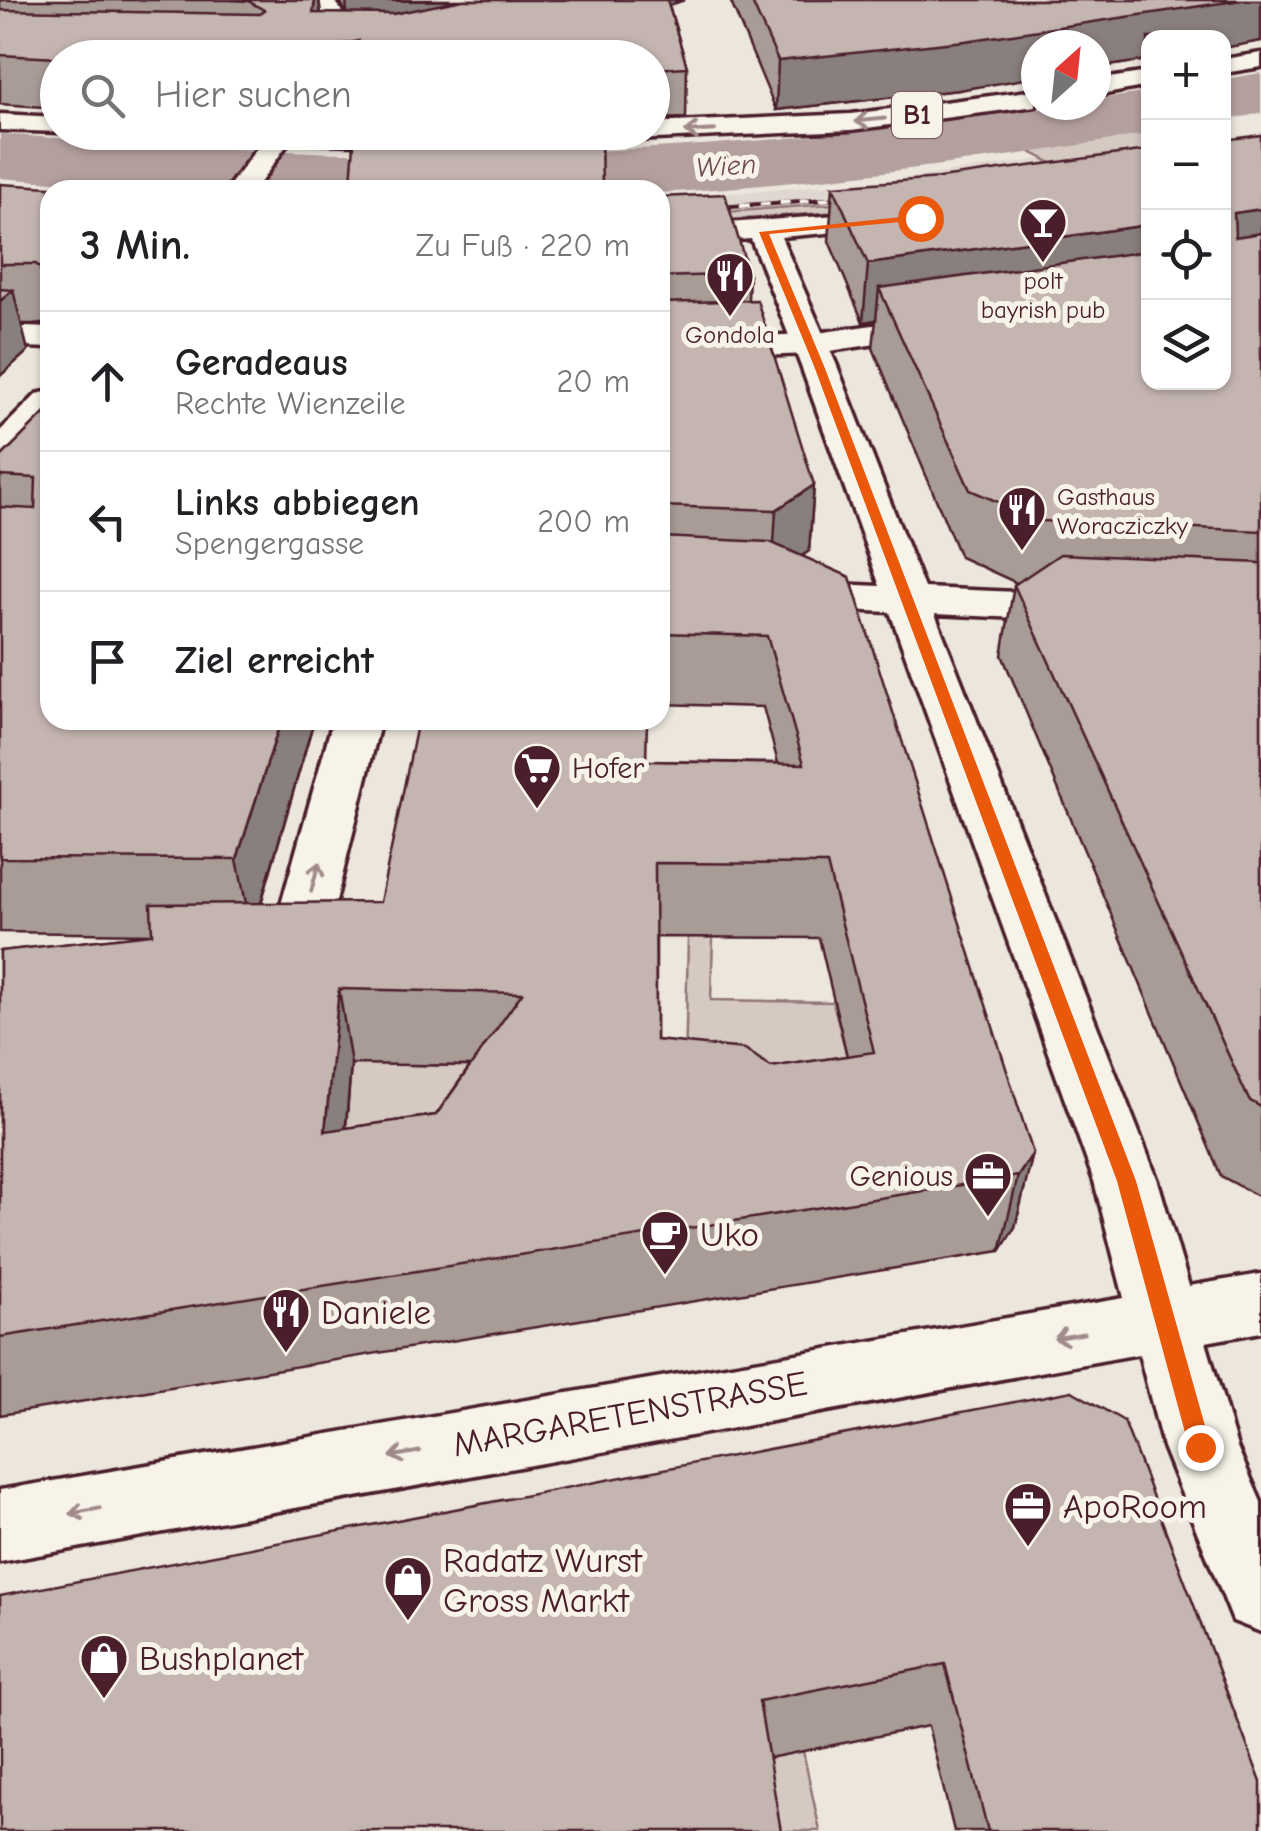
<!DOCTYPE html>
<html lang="de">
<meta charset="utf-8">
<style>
body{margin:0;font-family:"Comic Neue",sans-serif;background:#f6f6f6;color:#202124}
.controls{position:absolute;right:30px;top:30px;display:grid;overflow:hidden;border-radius:20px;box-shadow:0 2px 8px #0004}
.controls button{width:90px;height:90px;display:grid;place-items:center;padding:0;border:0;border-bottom:2px solid #e0e0e0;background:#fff;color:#202124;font:50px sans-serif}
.compass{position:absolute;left:1021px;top:30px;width:90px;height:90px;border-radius:50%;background:#fff;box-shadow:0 2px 8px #0004;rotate:27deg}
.stop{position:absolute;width:30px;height:30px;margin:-22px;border:8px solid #ea580c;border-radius:50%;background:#fff}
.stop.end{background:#ea580c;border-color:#fff;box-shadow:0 2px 10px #0008}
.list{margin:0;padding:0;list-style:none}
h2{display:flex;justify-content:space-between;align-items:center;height:130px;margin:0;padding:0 40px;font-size:42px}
h2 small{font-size:32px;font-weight:400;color:#757577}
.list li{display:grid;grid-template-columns:65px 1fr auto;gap:30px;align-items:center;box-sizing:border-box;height:140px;padding:0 40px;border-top:2px solid #e0e0e0}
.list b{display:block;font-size:38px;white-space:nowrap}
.list p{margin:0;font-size:32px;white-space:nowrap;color:#757577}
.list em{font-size:32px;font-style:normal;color:#757577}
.icon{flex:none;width:55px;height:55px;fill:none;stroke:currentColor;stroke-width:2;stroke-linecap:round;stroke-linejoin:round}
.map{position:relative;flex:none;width:1261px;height:1831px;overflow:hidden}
.search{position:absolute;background:#fff;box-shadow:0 2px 8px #0004;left:40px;top:40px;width:630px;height:110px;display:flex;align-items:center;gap:25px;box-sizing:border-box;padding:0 35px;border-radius:55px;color:#757577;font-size:38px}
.panel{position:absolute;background:#fff;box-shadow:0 2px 8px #0004;left:40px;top:180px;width:630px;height:550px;border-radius:30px}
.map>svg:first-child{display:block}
.built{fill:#e0d7d0}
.green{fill:#d5c9c2;stroke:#907476;stroke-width:2.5}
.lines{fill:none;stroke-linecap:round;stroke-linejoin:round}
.river{fill:#b39f9d;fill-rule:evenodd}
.minor-casing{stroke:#4a1f2b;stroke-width:7}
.major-casing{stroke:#4a1f2b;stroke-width:7}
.minor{fill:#f7f3e8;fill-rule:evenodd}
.major{fill:#f7f3e8;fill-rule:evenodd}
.rail-casing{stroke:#4a1f2b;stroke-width:5}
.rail{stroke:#f7f3e8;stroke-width:4;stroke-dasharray:10;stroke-linecap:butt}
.wall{fill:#a99c97;stroke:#4a1f2b;stroke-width:2.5;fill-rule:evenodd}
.shaded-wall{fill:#897f7b;stroke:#4a1f2b;stroke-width:2.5}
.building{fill:#c4b5b0;stroke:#4a1f2b;stroke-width:2.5;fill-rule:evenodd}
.oneway{stroke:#a0898a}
.route{fill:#ea580c}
.labels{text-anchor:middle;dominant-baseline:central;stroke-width:10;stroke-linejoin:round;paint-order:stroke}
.far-poi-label{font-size:25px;fill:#4a1f2b;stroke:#f7f3e8}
.shield{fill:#f7f3e8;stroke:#7e5f64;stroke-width:2.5}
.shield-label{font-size:28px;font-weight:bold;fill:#4a1f2b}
.far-water-label{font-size:28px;font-style:italic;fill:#6f4c53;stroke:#f7f3e8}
.poi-label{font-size:30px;fill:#4a1f2b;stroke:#f7f3e8;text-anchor:start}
.near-poi-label{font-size:35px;fill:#4a1f2b;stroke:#f7f3e8;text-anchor:start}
.near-street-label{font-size:35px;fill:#4a1f2b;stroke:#f7f3e8}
</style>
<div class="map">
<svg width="1261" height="1831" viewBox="0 0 1261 1831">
<rect width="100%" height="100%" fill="#ece6dd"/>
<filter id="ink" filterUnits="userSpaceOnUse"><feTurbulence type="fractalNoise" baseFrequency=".01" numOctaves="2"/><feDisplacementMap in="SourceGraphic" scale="20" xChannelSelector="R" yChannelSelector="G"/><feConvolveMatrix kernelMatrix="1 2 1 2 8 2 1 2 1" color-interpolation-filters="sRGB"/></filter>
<g filter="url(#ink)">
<polygon class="built" points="1148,144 883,200 660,217 714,195 916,177"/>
<g class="green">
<polygon points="1148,131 1148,165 1079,177 1029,151"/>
<polygon points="883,200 893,208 660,225 660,217"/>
<polygon points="688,937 713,937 711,1000 833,1002 865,1128 339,1206 358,977 413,1065 685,1071"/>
<polygon points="800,1737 820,1831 763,1831 749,1746"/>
</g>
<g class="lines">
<g class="river">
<polygon points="1261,73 1261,113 1224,121 1224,79"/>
<path d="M1148,92V134C986,161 824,182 660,193L160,190L0,178V134C136,144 272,153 409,154C629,156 849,137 1066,105H1096V100Z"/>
</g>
<g class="minor-casing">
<g id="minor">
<polygon points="313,0 335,0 350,26 345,58 321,58 326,26"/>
<polygon points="269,132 296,132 255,190 226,190"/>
<polygon points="906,210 917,213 921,219 917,225 781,237 837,366 924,588 1083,595 1099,599 1105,608 1099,617 1083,621 935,614 1158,1181 1189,1286 1261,1274 1261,1332 1206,1342 1237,1447 1261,1502 1261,1632 1233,1621 1163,1447 1139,1354 0,1562 0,1490 1124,1298 1094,1181 890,612 660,602 660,576 880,586 801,366 751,239 660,246 660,228"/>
<polygon points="50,391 50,423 14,461 0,465 0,431 37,394"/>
<polygon points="333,720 381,720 322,957 314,971 294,976 258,971 250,957 258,943 271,940"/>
</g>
</g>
<g class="major-casing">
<g id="major">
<polygon points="1261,53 1261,67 1224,73 1224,59"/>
<polygon points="1148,72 1148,86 1096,96 1096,80"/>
<polygon points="1036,90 1036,106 851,130 526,145 513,137 516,132 652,132 652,123 851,114"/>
<polygon points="0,114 58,117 60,132 0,130"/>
<polygon points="202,132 440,132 444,138 430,146 215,140"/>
<polygon points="950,314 962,317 967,324 962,331 810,354 660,360 660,340 810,334"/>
<polygon points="0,326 50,328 50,348 0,346"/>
</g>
</g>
<use href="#minor" class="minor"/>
<use href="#major" class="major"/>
<g class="rail-casing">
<polyline id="rail" points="660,212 859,197"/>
</g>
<use href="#rail" class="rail"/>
</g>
<g class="wall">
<polygon points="0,0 319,0 321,13 347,14 339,0 684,0 669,5 687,67 686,118 652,119 652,58 58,58 58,108 0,104"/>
<polygon points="730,0 1261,0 1261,41 1096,68 1096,45 959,90 776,110"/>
<polygon points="1261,135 1261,1197 1260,1197 1221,1176 1002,655 1014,585 1017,583 960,557 873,348 876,320 863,322 829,241 833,186 1148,382"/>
<polygon points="0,184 50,190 50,324 21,324 28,351 0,376"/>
<path d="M660,197L749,274L748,300L814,485L809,551L802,556L1033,1153L1015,1227L1000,1251L0,1415V951L152,934L0,932V458L50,408L314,720L261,904L380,902L647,761L778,763L763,707L660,704ZM656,937L819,938L847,1056L771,1067L656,1040ZM351,1064L470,1066L436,1115L346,1128Z"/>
<polygon points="1072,1391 1261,1831 954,1831 928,1726 769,1758 0,1831"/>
</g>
<g class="shaded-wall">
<polygon points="315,0 319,0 322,27 350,43 346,1 582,0 359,58 278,58 313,13"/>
<polygon points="656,0 684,0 656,10"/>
<polygon points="1241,0 1261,0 1261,41 1224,48 1224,38 1148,38 1148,60 1096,68 1096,45 1036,45 1036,77 959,90 776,110 778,61"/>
<polygon points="1261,209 1261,264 1224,269 1234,213"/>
<polygon points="1148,225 1148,275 879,288 876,320 863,322 868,264"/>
<polygon points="50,259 50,312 40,268"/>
<polygon points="13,290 28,351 0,376 0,301"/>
<polygon points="814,485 809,551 772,577 776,510"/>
<polygon points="281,720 314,720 252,933 237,859"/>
<polygon points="339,989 351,1064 339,1206 325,1131"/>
<polygon points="1033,1153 1015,1227 1000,1251 1018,1176"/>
</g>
<g class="building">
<polygon points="231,0 315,0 313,13 393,14 463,0 667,0 687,67 652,69 652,58 347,58 358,41 278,58 58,58 0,55 0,10 260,14 264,10 248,1"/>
<polygon points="751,0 1241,0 965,41 778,61"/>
<polygon points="355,132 601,132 602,190 325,190 327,181 351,182"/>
<polygon points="1261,135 1261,209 1234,213 1235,237 1261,233 1261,531 1043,521 970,490 879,288 1148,251 1148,382 1224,382 1224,140"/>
<polygon points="1148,150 1148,225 868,264 833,186 940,178"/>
<polygon points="0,184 99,190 50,190 50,259 40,268 36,264 0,264"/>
<polygon points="725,194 749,274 661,277 660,281 660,197"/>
<polygon points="0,289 13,290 0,301"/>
<polygon points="757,300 814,485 776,510 660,506 660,303"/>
<polygon points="50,408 50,720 281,720 237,859 0,858 0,507 35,509 36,478 0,476 0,458"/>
<path d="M660,537L770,542L850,577L1033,1153L1018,1176L0,1337V951L152,934L151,904L380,902L418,720H647L646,761L804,764L767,636L660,633ZM655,863L827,864L874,1052L771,1067L745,1049L656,1040ZM339,989L522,993L436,1115L325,1131Z"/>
<polygon points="1060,554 1261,563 1261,1107 1249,1100 1014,585"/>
<polygon points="1072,1391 1124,1421 1261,1782 1261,1831 988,1831 945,1664 759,1701 781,1831 0,1831 0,1596"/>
</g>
<defs><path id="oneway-shaft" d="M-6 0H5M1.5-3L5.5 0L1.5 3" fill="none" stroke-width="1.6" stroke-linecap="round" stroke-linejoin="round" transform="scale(2.5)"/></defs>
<g class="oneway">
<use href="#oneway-shaft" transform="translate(870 120) rotate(174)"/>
<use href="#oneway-shaft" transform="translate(700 131) rotate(177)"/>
<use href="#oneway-shaft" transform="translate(315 877) rotate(-75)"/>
<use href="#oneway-shaft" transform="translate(1069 1336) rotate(170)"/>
<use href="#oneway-shaft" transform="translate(405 1454) rotate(170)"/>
<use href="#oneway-shaft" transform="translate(85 1511) rotate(170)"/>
</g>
</g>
<polygon class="route" points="920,215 923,220 769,234 824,366 1136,1181 1211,1447 1208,1454 1200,1457 1193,1454 1189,1447 1117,1181 814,366 759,232"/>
<defs>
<g id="bar-pin" transform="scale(2.5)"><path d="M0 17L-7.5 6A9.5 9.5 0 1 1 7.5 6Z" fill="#4a1f2b" stroke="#f7f3e8"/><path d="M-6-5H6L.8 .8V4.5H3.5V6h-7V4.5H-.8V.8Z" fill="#fff"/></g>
<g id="restaurant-pin" transform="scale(2.5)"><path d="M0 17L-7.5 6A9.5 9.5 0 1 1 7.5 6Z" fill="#4a1f2b" stroke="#f7f3e8"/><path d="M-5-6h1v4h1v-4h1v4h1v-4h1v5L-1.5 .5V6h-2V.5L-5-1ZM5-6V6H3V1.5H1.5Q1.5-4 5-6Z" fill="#fff"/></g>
<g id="supermarket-pin" transform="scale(2.5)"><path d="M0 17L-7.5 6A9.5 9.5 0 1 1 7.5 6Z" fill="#4a1f2b" stroke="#f7f3e8"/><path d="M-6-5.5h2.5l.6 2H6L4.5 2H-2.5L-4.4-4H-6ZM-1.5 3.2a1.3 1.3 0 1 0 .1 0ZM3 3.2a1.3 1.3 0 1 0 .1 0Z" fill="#fff"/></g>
<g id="office-pin" transform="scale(2.5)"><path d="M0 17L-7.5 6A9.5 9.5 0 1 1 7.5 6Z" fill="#4a1f2b" stroke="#f7f3e8"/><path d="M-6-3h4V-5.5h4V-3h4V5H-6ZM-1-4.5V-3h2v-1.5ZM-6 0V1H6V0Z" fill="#fff"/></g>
<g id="cafe-pin" transform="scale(2.5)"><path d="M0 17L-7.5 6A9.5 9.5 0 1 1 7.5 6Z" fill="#4a1f2b" stroke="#f7f3e8"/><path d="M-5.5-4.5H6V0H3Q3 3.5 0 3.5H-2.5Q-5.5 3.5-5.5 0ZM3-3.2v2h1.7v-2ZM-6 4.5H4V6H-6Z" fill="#fff"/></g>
<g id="shop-pin" transform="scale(2.5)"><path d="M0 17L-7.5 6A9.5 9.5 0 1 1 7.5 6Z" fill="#4a1f2b" stroke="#f7f3e8"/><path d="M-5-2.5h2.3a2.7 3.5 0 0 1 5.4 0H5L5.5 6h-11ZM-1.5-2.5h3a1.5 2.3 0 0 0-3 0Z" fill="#fff"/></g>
</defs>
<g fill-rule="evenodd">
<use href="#bar-pin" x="1043" y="222"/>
<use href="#restaurant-pin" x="730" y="276"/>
<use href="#restaurant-pin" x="1022" y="510"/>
<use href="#supermarket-pin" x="537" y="768"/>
<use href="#office-pin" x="988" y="1176"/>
<use href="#cafe-pin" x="665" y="1234"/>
<use href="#restaurant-pin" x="286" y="1312"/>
<use href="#office-pin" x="1028" y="1506"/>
<use href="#shop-pin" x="408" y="1580"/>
<use href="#shop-pin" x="104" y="1658"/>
</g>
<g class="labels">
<g class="far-poi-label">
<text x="1043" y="280">polt<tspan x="1043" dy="29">bayrish pub</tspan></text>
<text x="730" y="334">Gondola</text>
<text x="1057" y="496" text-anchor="start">Gasthaus<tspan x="1057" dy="29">Woracziczky</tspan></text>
</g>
<rect class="shield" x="892" y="92" width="50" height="46" rx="8"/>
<g class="shield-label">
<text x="917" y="115">B1</text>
</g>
<g class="far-water-label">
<text transform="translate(726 166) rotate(-4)">Wien</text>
</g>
<g class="poi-label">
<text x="572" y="768">Hofer</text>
<text x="953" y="1176" text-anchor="end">Genious</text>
</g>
<g class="near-poi-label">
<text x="700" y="1234">Uko</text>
<text x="321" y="1312">Daniele</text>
<text x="1063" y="1506">ApoRoom</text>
<text x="443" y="1560">Radatz Wurst<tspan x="443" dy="40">Gross Markt</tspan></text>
<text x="139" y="1658">Bushplanet</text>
</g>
<g class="near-street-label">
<text transform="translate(630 1414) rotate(-10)">MARGARETENSTRASSE</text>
</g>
</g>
</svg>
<div class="controls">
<button>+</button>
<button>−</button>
<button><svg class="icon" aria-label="locate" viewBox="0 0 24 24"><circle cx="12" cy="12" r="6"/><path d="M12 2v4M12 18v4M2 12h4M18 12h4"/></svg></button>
<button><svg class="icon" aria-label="layers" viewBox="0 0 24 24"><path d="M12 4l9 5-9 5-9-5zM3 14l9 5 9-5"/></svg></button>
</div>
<svg class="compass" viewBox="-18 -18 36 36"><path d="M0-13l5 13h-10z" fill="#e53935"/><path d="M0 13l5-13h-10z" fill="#757577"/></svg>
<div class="stop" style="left:920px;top:218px"></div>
<div class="stop end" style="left:1200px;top:1447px"></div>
<div class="search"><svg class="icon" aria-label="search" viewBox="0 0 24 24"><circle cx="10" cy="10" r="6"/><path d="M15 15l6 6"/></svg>Hier suchen</div>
<section class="panel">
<h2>3 Min.<small>Zu Fuß · 220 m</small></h2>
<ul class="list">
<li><svg class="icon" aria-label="ahead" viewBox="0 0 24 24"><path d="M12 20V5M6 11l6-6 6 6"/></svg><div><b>Geradeaus</b><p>Rechte Wienzeile</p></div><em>20 m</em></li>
<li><svg class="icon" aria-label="left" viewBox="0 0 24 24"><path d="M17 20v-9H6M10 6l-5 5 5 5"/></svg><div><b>Links abbiegen</b><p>Spengergasse</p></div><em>200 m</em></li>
<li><svg class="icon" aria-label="arrive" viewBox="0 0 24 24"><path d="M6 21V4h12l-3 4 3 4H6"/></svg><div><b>Ziel erreicht</b></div></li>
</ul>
</section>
</div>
